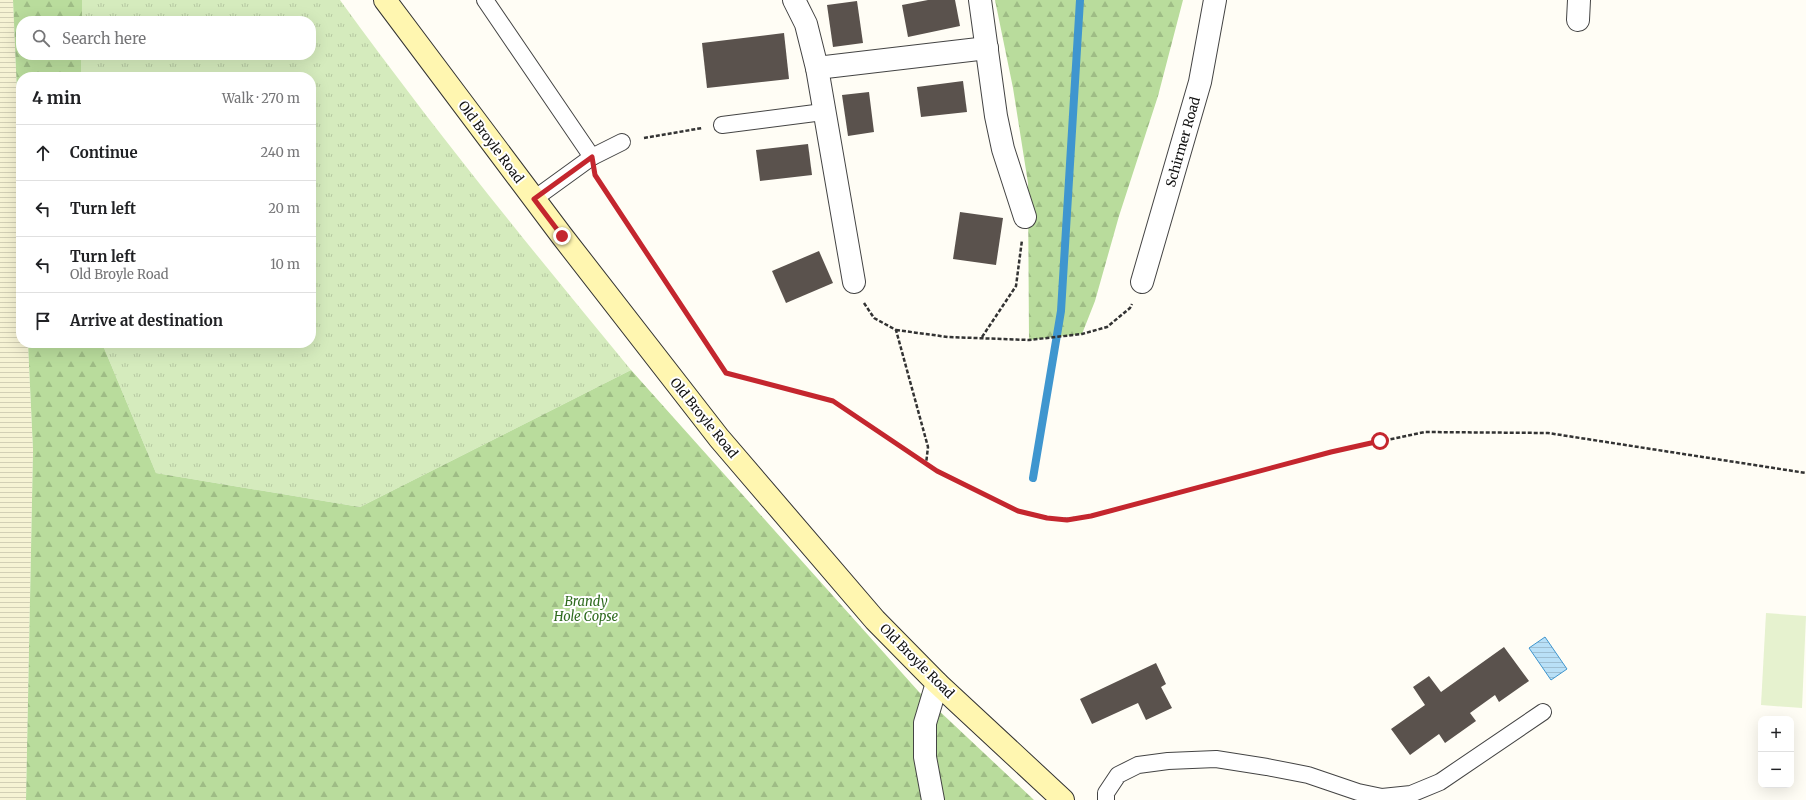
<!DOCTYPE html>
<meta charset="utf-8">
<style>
body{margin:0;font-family:Merriweather,serif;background:#f6f6f6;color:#202124}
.controls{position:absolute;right:12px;bottom:12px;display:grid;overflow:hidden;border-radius:8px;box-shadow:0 4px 16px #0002}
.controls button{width:36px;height:36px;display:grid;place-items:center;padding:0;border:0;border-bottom:1px solid #e0e0e0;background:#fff;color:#202124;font:20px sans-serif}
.stop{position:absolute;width:12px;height:12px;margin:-9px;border:3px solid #c4262e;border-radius:50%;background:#fff}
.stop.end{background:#c4262e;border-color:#fff;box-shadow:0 1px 4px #0008}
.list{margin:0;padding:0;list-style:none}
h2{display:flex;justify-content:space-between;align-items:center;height:52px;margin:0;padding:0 16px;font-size:17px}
h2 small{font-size:13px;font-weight:400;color:#757577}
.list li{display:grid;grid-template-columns:26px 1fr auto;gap:12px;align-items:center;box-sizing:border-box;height:56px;padding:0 16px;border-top:1px solid #e0e0e0}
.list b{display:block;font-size:15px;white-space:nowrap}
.list p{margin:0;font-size:13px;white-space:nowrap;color:#757577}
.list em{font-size:13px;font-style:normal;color:#757577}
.icon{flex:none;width:22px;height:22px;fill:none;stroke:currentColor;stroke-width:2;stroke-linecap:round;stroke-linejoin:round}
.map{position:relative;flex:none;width:1806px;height:800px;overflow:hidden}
.search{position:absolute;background:#fff;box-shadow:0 4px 16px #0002;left:16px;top:16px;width:300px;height:44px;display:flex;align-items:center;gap:10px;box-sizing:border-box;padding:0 14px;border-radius:16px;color:#757577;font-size:15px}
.panel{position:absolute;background:#fff;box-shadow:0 4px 16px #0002;left:16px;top:72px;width:300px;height:276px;border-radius:16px}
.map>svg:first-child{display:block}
.farmland{fill:url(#farmland-rules)}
.grass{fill:url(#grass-tufts)}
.forest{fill:url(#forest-firs)}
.pitch{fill:#e6f2cf}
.water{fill:url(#water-rules);stroke:#3f96cf}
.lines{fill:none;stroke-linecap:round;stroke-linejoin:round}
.stream{stroke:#3f96cf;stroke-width:8}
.building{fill:#5a524d}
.service-casing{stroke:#444;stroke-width:18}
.minor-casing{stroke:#444;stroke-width:24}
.secondary-casing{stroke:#333;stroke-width:24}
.path{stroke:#333;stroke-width:2.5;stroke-dasharray:4 2;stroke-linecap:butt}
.service{stroke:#fff;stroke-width:16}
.minor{stroke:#fff;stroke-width:22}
.secondary{stroke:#fff6b0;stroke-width:22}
.route{stroke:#c4262e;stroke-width:5}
.labels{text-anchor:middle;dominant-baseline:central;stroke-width:4;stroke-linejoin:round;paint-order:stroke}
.street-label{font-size:13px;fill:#111;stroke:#fff}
.park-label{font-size:13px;font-style:italic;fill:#2f6b1f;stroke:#fff}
</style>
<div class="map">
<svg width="1806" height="800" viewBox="0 0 1806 800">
<defs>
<pattern id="farmland-rules" width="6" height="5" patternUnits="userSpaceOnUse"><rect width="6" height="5" fill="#f6f3d4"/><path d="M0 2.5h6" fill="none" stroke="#d2cfb5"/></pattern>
<pattern id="grass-tufts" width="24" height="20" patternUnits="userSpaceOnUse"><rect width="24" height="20" fill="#d5ebbd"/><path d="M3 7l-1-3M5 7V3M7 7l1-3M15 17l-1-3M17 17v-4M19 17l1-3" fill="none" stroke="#b6c8a1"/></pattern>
<pattern id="forest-firs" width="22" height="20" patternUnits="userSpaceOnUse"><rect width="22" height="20" fill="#b9dc9c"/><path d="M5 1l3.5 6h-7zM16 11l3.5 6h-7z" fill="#9ebc85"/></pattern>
<pattern id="water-rules" width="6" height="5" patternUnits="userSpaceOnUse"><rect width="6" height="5" fill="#b9e0f7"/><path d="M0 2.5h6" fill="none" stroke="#9ebfd3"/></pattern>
</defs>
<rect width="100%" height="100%" fill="#fffdf5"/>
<polygon class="farmland" points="0,0 13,0 21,185 21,343 28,343 33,450 26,800 0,800"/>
<path class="grass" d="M82,0H340C432,127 531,249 631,370L360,507L156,473L102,343H311V77H81V55H311V21H82Z"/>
<g class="forest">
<polygon points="13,0 82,0 82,21 21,21 21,55 81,55 81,77 21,77 21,185"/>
<polygon points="995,0 1183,0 1158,96 1119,216 1095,301 1082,334 1029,340 1028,183 1013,88"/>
<polygon points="28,343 102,343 156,473 360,507 631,370 919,692 1034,800 26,800 33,450"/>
</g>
<polygon class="pitch" points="1766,613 1806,616 1802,708 1761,705"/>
<polygon class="water" points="1545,637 1567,669 1551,680 1529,648"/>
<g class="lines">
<polyline class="stream" points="1033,478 1061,311 1080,0"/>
</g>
<g class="building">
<polygon points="928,0 955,0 960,26 908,37 902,5"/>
<polygon points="857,1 863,43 833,47 827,5"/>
<polygon points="784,33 789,79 707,88 702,43"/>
<polygon points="963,81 967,112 921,117 917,87"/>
<polygon points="869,92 874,132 848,136 842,95"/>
<polygon points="808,144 812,175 760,181 756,150"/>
<polygon points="960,212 1003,218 996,265 953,259"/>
<polygon points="819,251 833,283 786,303 772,271"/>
<polygon points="1504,647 1529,681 1499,702 1495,695 1470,713 1476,721 1445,743 1439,734 1410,755 1391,729 1425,705 1413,687 1429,676 1441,692"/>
<polygon points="1156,663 1166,684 1161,687 1172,708 1146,720 1138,703 1092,724 1080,699"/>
</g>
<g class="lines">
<g class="service-casing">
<g id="service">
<polyline points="485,0 592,157"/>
<polyline points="722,125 823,112"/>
<polyline points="534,199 592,157 622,142"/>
<polyline points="1106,800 1106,793 1118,775 1138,765 1168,761 1216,759 1267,767 1308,775 1358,792 1382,797 1411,794 1440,782 1543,712"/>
</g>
</g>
<g class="minor-casing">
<g id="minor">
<polyline points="794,0 806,24 817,68 854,282"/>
<polyline points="980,0 996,116 1003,149 1025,217"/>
<polyline points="1578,20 1579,0"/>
<polyline points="817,68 987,48"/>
<polyline points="1142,282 1200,82 1215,0"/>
<polyline points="933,800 925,757 925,723 937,683"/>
</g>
</g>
<g class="secondary-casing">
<polyline id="secondary" points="385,0 562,236 719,438 875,620 937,683 1063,800"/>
</g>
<g class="path">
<polyline points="644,138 702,128"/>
<polyline points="598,179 726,373 833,401 937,471 1018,511 1047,518 1067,519 1091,516 1331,452 1425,432 1548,433 1806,473"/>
<polyline points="864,303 874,318 896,330 928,447 926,464"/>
<polyline points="896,330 948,337 1029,340 1082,334 1107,327 1130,308 1132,304"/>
<polyline points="982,337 1016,286 1022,240"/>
</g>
<use href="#service" class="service"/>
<use href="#minor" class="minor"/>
<use href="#secondary" class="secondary"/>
</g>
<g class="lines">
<polyline class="route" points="562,236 534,199 592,157 595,175 726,373 833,401 937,471 1018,511 1047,518 1067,520 1091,516 1331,452 1380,441"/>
</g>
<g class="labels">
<g class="street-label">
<text transform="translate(491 142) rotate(53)">Old Broyle Road</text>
<text transform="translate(1183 142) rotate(-74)">Schirmer Road</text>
<text transform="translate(704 418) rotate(51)">Old Broyle Road</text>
<text transform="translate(917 661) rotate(45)">Old Broyle Road</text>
</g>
<g class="park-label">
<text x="586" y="601">Brandy<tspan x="586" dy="15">Hole Copse</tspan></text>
</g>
</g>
</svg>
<div class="controls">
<button>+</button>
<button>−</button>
</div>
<div class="stop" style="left:1380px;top:441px"></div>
<div class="stop end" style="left:562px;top:236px"></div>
<div class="search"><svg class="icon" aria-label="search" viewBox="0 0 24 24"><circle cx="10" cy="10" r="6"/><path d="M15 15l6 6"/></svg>Search here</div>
<section class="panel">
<h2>4 min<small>Walk · 270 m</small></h2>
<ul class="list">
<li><svg class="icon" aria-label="ahead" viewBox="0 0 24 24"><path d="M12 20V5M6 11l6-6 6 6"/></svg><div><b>Continue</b></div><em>240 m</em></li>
<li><svg class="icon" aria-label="left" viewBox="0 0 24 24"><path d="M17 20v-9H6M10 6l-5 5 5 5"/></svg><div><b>Turn left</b></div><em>20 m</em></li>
<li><svg class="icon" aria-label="left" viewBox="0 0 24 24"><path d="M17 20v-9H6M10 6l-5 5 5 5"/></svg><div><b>Turn left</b><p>Old Broyle Road</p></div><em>10 m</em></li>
<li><svg class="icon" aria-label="arrive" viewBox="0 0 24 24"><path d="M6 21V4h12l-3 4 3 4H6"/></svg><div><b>Arrive at destination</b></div></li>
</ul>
</section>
</div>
